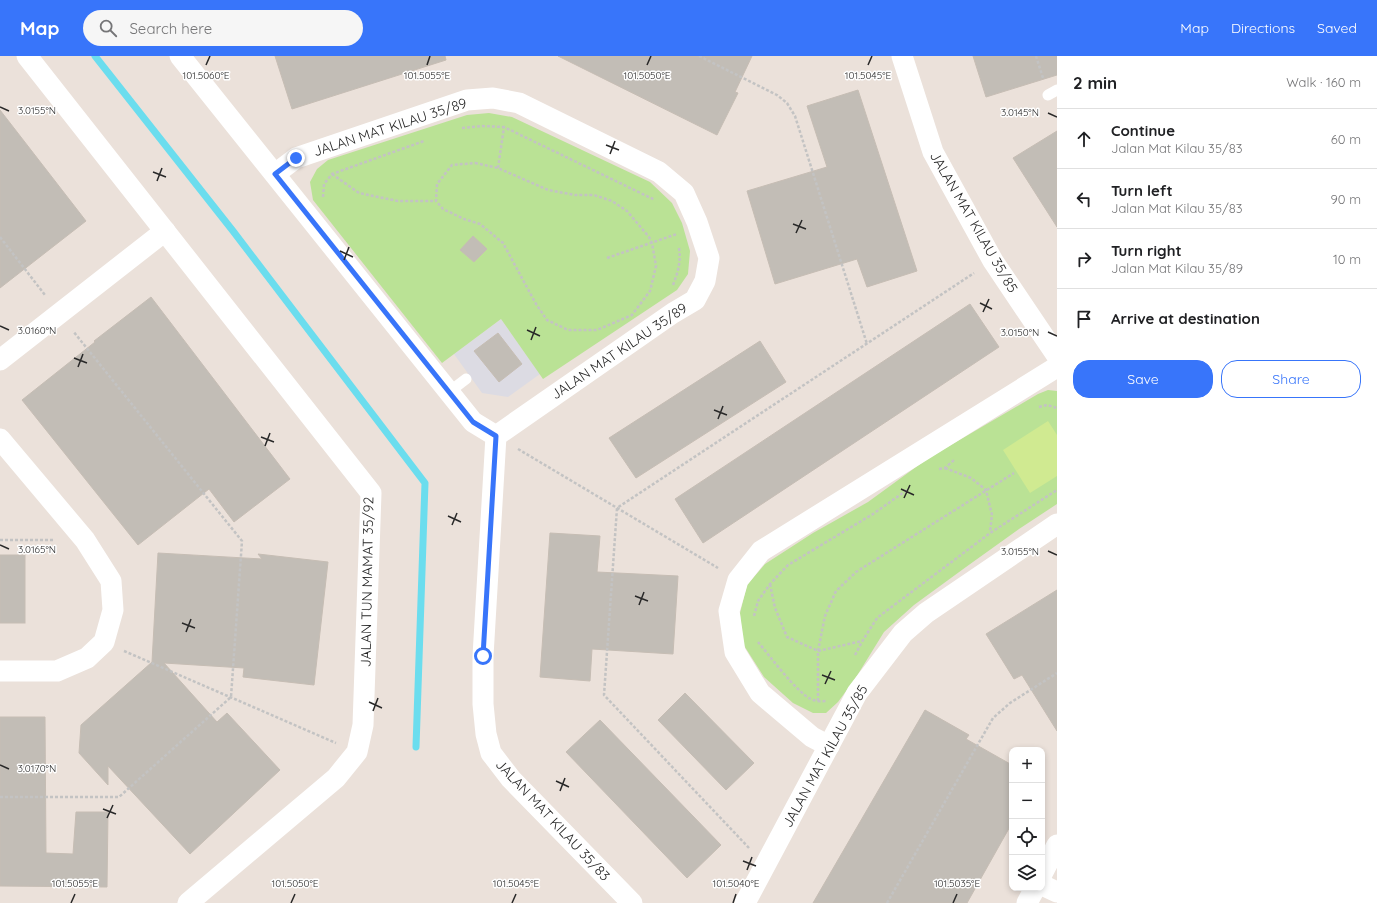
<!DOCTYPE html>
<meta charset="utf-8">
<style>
body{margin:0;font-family:Quicksand,sans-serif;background:#f6f6f6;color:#202124}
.controls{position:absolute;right:12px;bottom:12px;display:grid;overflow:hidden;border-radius:8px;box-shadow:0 2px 6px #0003}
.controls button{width:36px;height:36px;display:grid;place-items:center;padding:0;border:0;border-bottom:1px solid #e0e0e0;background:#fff;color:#202124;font:20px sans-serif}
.stop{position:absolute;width:12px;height:12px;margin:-9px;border:3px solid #3875fa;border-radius:50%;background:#fff}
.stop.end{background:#3875fa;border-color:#fff;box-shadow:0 1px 4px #0008}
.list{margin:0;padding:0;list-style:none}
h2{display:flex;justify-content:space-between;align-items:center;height:52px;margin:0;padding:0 16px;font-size:17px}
h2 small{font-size:13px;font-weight:400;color:#757577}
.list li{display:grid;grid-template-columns:26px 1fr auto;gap:12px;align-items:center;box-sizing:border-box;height:60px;padding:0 16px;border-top:1px solid #e0e0e0}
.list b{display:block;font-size:15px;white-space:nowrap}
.list p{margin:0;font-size:13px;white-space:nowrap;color:#757577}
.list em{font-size:13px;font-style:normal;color:#757577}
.actions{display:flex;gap:8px;padding:12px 16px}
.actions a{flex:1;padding:9px 0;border:1px solid #3875fa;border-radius:16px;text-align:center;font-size:14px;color:#3875fa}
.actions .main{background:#3875fa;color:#fff}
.icon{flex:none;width:22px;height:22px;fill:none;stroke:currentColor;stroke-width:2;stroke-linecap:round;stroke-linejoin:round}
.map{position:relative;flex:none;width:1057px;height:847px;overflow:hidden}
header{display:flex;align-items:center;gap:24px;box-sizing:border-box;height:56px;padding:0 20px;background:#3875fa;color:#fff}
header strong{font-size:19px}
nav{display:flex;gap:22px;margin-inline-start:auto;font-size:14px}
.search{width:280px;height:36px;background:#f6f6f6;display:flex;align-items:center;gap:10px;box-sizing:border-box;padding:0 14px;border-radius:22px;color:#757577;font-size:15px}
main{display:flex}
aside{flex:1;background:#fff}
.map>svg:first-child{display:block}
.industrial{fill:#dcdbe3}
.green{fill:#bae295}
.pitch{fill:#d0ea91}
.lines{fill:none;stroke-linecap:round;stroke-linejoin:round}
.stream{stroke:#6bddee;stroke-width:7}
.building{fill:#c2bdb6;stroke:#c6bdb4}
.path{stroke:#c3c3c3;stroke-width:2.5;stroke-dasharray:3 2;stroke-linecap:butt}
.lane{stroke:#fff;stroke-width:11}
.street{stroke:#fff;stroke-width:21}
.route{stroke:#3875fa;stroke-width:5}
.ticks{fill:none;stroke:#282828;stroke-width:1.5}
.labels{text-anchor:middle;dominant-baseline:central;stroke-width:3;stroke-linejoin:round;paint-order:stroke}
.street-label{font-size:14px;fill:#282828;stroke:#fff}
.ticks-label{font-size:10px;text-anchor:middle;fill:#282828;stroke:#fff;stroke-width:3;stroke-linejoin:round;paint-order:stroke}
</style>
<header>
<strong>Map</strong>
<div class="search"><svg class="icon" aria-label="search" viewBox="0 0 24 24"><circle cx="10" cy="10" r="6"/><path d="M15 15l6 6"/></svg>Search here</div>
<nav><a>Map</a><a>Directions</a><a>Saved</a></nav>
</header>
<main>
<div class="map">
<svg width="1057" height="847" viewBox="0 0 1057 847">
<rect width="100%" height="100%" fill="#ebe1da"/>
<polygon class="industrial" points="501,263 540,318 508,341 482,337 454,298"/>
<g class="green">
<polygon points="489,57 512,61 650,126 672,147 682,167 690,195 688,218 677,234 543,323 501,263 442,307 313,144 310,126 317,113 328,104 467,59"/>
<polygon points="1048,334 1057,335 1057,448 1019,473 966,511 914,549 884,576 855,623 838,646 826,657 813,657 793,647 764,621 743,588 740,557 747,529 765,508 813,477 868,446 927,403 1038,338"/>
</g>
<polygon class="pitch" points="1048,365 1057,379 1057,420 1030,437 1003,394"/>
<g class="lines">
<polyline class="stream" points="95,0 233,175 425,427 416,691"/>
</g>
<g class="building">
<polygon points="275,0 445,0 446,4 292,53"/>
<polygon points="558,0 752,0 735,36 738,37 717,79"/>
<polygon points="973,0 1057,0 1057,19 986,41"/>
<polygon points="858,34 917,215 867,231 857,203 775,228 747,135 827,111 807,50"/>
<polygon points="0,54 86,165 0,232"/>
<polygon points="1057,75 1057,171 1013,102"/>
<polygon points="473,180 487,193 474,206 460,194"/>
<polygon points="151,241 290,423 234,466 209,433 138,489 22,344 95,286 94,285"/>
<polygon points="970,248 999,291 703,487 675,443"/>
<polygon points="498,277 522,308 499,326 474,295"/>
<polygon points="760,285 786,326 636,422 609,382"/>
<polygon points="550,477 600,480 597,516 678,520 673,598 592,593 590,625 540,621"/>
<polygon points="158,497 262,503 258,498 328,506 314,629 243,621 244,612 164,607 217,666 227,657 280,714 190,798 108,710 108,729 79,697 81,669 152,606"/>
<rect x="0" y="499" width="25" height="68"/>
<polygon points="1057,534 1057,675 1022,619 1014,623 986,578"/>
<polygon points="685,637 754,707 726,734 658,664"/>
<polygon points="925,654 969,679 966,683 1012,709 1012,767 967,847 813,847"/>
<polygon points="0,661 45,661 46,797 73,798 76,756 108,756 107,831 0,830"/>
<polygon points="600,664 721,789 687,822 566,696"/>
</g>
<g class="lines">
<g class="path">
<polyline points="699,0 777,39 787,47 795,60 867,288"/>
<polyline points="1036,0 1043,22"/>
<polyline points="462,72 482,70 504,71 655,144"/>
<polygon points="475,107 498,112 548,134 575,139 594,139 612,145 627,155 649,181 652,187 656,210 650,235 632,259 597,274 568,274 547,264 536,248 503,187 480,168 464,163 443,153 436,145 437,128 452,109"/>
<polyline points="498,112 504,71"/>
<polyline points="332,118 359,137 398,145 436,145"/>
<polyline points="323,141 324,128 332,118 424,85"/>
<polyline points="0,181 45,239"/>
<polyline points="607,202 677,178"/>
<path d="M673,229C678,216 681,206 679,192"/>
<polyline points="1039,351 1047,349 1057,352"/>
<polyline points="518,393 718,512"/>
<polyline points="945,412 971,422 986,434 992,459 990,476"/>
<polyline points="939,413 945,412 954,404"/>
<polyline points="0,484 54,484"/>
<polyline points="770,528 775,552 787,581 818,595 862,585"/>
<polyline points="754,560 758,545 770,528 788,509 873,458 907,434"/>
<path d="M758,586C770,600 797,637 811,643C817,646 822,645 827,645"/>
<polyline points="124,595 336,687"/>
<polyline points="855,599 863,584 877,562 990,477 1057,434"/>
<polyline points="818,645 818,595 825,560 836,535 856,516 1014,417"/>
<polyline points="0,741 119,741 231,641 242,485 73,275"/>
<polyline points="749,792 604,639 617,452 974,217"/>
<polyline points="887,847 993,662 1010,647 1057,617"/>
</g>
<g class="lane">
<polyline points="1048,39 1057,34"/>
<polyline points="449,336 466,323"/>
</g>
<g class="street">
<polyline points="27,0 371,437 363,669 357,696 336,722 188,847"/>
<polyline points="180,0 473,366 496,380 483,600 483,648 486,678 491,697 511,723 632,847"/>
<polyline points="902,0 933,96 993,205 1057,300"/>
<polyline points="275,118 296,102 467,44 493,42 519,47 659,116 684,137 697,166 709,202 705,225 695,244 673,257 496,380"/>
<polyline points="0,304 165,175"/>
<polyline points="0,383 85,484 111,525 113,554 104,586 87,602 57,615 0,615"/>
<polyline points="829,690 812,681 760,637 735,596 729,555 738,524 761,495 1057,311"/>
<polyline points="1042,818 1057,789"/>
<polyline points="1042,829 1057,836"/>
<polyline points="745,847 857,637 903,577 926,557 1057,468"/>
<polyline points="1027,847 1035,832"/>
</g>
</g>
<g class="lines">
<polyline class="route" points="296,102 275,118 473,366 496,380 483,600"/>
</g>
<path class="ticks" d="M206,9L210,0M427,9L430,0M647,9L651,0M868,9L872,0M0,51L9,55M1048,57L1057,61M606,89L619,94M610,98L615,85M153,116L166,121M157,125L162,112M793,168L806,173M796,177L802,164M340,195L353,201M344,204L349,191M980,247L992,253M983,256L989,243M0,270L9,274M527,274L540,280M1048,276L1057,280M531,284L536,271M74,302L87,307M78,311L83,298M714,354L727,359M718,363L723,350M261,381L274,386M265,390L270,377M901,433L914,439M904,442L910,429M448,460L461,466M452,469L457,457M0,489L9,493M1048,495L1057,499M635,540L648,545M639,549L644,536M182,567L195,572M186,576L191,563M822,619L835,624M825,628L831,615M369,646L382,652M373,655L378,642M0,709L9,713M556,725L569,731M560,735L565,722M103,753L116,758M107,762L113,749M743,805L756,810M747,814L752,801M71,847L75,838M291,847L295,838M512,847L516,838M733,847L736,838M953,847L957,838"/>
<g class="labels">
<g class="street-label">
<text transform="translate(390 71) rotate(-18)">JALAN MAT KILAU 35/89</text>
<text transform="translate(974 166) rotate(60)">JALAN MAT KILAU 35/85</text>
<text transform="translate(619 295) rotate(-34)">JALAN MAT KILAU 35/89</text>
<text transform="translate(367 526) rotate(-89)">JALAN TUN MAMAT 35/92</text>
<text transform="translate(825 700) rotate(-61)">JALAN MAT KILAU 35/85</text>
<text transform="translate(553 764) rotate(47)">JALAN MAT KILAU 35/83</text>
</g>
</g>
<g class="ticks-label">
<text x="427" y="23">101.5055°E</text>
<text x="647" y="23">101.5050°E</text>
<text x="868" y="23">101.5045°E</text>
<text x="206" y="23">101.5060°E</text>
<text x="37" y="58">3.0155°N</text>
<text x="1020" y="60">3.0145°N</text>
<text x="37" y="278">3.0160°N</text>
<text x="1020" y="280">3.0150°N</text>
<text x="37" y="497">3.0165°N</text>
<text x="1020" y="499">3.0155°N</text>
<text x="37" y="716">3.0170°N</text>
<text x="75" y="831">101.5055°E</text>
<text x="295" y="831">101.5050°E</text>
<text x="516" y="831">101.5045°E</text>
<text x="736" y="831">101.5040°E</text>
<text x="957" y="831">101.5035°E</text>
</g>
</svg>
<div class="controls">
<button>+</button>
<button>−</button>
<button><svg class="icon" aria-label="locate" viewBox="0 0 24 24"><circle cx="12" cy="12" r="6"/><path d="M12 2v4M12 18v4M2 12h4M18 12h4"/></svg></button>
<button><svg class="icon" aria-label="layers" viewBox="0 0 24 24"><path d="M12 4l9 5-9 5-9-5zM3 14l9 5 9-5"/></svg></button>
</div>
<div class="stop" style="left:483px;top:600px"></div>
<div class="stop end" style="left:296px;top:102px"></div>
</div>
<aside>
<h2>2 min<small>Walk · 160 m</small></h2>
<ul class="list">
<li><svg class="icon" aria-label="ahead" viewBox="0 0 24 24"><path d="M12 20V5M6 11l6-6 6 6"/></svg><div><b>Continue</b><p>Jalan Mat Kilau 35/83</p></div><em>60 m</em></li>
<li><svg class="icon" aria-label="left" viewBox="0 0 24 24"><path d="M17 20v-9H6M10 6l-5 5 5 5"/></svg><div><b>Turn left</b><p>Jalan Mat Kilau 35/83</p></div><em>90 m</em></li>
<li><svg class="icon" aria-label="right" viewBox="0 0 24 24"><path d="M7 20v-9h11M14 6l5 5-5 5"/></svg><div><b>Turn right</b><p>Jalan Mat Kilau 35/89</p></div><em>10 m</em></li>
<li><svg class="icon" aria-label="arrive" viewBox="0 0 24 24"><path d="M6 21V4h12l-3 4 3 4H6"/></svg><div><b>Arrive at destination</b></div></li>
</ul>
<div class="actions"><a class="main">Save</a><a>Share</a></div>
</aside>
</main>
